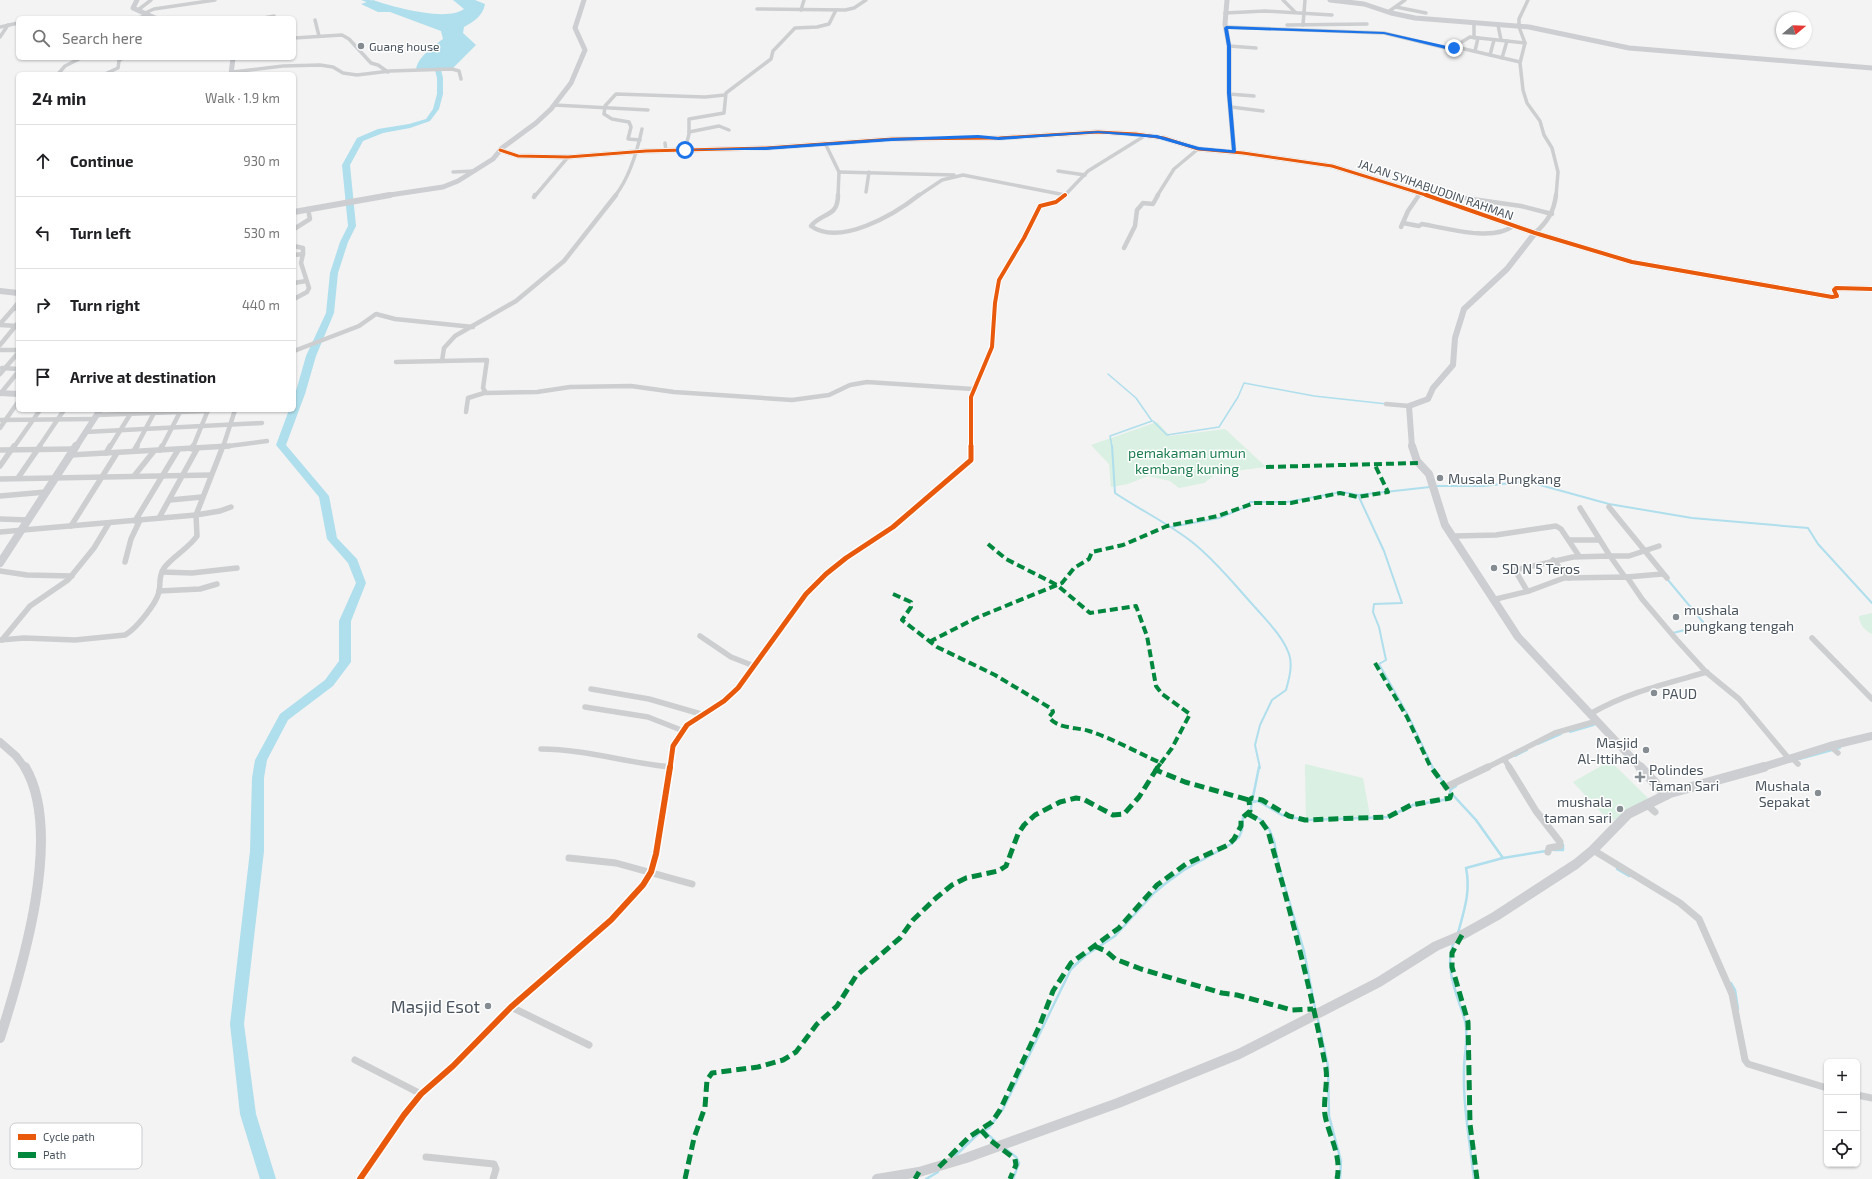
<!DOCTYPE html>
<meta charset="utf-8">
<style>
body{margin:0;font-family:"Exo 2",sans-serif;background:#f2f2f2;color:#202124}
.controls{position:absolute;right:12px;bottom:12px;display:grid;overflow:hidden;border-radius:6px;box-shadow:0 1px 3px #0004}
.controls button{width:36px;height:36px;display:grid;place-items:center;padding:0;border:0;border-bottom:1px solid #e0e0e0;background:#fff;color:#202124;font:20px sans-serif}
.compass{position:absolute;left:1776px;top:12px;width:36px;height:36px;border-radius:50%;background:#fff;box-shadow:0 1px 3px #0004;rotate:71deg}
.stop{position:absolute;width:12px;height:12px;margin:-9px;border:3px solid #1a73e8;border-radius:50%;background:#fff}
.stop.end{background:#1a73e8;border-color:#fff;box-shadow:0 1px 4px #0008}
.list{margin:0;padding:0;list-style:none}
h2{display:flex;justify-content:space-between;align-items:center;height:52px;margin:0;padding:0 16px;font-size:17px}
h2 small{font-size:13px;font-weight:400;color:#757577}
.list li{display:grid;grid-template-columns:26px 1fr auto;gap:12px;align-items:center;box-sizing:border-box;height:72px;padding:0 16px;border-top:1px solid #e0e0e0}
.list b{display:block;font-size:15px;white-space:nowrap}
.list em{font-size:13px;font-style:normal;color:#757577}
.icon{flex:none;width:22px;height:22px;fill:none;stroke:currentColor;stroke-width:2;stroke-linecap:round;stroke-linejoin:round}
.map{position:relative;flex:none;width:1872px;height:1179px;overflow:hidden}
.search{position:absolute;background:#fff;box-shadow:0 1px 3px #0004;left:16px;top:16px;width:280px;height:44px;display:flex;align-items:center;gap:10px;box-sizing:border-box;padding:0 14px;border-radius:6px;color:#757577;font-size:15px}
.panel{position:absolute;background:#fff;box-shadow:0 1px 3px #0004;left:16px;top:72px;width:280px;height:340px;border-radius:6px}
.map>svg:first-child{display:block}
.green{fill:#d9f0e2}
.water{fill:#afdeec}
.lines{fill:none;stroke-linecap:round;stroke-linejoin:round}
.stream-far2{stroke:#afdeec;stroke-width:1.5}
.stream-far1{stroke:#afdeec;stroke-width:2}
.stream{stroke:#afdeec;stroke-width:2.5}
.river{fill:#afdeec;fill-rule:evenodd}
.street-far3{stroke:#ccced0;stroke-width:3.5}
.street-far2{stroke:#ccced0;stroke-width:4.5}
.street-far1{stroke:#ccced0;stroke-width:5.5}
.street{stroke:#ccced0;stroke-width:7}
.secondary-far3{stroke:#cdced1;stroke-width:5}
.secondary-far2{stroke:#cdced1;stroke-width:6}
.secondary-far1{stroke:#cdced1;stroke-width:8}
.secondary{stroke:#cdced1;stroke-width:10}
.quiet-far1{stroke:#00873e;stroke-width:4;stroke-dasharray:8 4;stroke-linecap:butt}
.quiet{stroke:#00873e;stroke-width:5;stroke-dasharray:10 5;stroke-linecap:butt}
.cycleway-far3-casing{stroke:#fff;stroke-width:4.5}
.cycleway-far2-casing{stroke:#fff;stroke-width:6}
.cycleway-far1-casing{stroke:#fff;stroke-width:8}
.cycleway-casing{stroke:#fff;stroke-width:9}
.cycleway-far3{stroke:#e8590c;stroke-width:3}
.cycleway-far2{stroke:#e8590c;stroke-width:4}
.cycleway-far1{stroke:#e8590c;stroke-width:5}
.cycleway{stroke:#e8590c;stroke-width:6}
.route{fill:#1a73e8}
.poi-dot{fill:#858c92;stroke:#fff;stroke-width:1.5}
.labels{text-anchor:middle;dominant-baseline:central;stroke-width:3;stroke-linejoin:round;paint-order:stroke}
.far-poi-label{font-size:12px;fill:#4a545e;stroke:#fff;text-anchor:start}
.far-street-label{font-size:12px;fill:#4a545e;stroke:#fff}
.park-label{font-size:14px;fill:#1c7e50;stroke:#fff}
.poi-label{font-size:14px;fill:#4a545e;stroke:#fff;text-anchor:start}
.near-poi-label{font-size:17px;fill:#4a545e;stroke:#fff;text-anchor:end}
.key{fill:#fff;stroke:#c9cccf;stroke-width:1}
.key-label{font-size:11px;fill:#4a545e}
</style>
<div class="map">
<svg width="1872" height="1179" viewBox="0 0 1872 1179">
<rect width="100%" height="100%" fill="#f3f3f3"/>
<g class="green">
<polygon points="1157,422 1170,436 1225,429 1266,467 1217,473 1204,483 1179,488 1170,481 1148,476 1128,484 1111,487 1109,464 1091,445"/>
<path d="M1872,613V634C1865,631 1859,624 1859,616Z"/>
<polygon points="1610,761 1651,801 1610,822 1573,782"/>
<polygon points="1305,764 1363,778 1370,816 1306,818"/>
</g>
<path class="water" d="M373,0C393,7 447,22 464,9L453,0H475L485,4C483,16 473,22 464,27L463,33L476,45L452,69L416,71C416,58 434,46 443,39L441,31L390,12H378L361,4Z"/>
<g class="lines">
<g class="stream-far2">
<polyline points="1108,374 1136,398 1152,421 1110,436 1112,447"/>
<polyline points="1153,421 1167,435 1219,427 1238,397 1244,383 1314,396 1387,404"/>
</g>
<g class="stream-far1">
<path d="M1112,446L1115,493C1140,510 1168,523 1192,542C1215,560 1234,584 1253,605C1266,620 1282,635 1289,654C1293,665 1289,679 1286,690L1272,700L1260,725L1255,745L1260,768"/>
<polyline points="1437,486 1484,486 1520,482 1540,485 1609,504 1692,518 1808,528 1818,544 1872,603"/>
<polyline points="1430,487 1358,495 1384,551 1402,603 1374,604 1373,612 1379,627 1386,660 1379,664 1409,717 1433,768"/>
<polyline points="1171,527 1219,518 1248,506 1250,502 1287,502 1342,492 1358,495"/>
<polyline points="1668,580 1703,622 1696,627 1673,633"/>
<polyline points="1570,732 1594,725"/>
<polyline points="1538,744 1561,734"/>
<polyline points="1515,756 1527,750"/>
<polyline points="1800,759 1840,748"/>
</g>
<g class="stream">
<polyline points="1432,767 1446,786"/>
<path d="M1452,794L1476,820L1503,858L1466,868C1471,891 1464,911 1458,933"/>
<polyline points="1252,802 1259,767"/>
<polyline points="1554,850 1563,850 1563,845"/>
<polyline points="1503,858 1546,851"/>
<polyline points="1617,869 1629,876"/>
<path d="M1454,942C1443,968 1458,996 1465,1021C1469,1038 1464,1053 1464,1070C1463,1106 1470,1143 1474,1179"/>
<polyline points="1731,983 1735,990 1738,1009"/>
<polyline points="1315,1008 1304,951 1279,867 1274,841 1269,829 1261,820 1250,813 1252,802 1258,801 1282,815 1305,820 1388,817 1413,805 1449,799 1451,797 1450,790 1456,786"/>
<polyline points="1318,1020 1328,1066 1329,1116 1341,1161 1340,1179"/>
<polyline points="984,1131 995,1141"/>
<polyline points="1006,1149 1016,1157 1019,1163 1013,1179"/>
<polyline points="955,1156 978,1134 989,1128 1003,1109 1071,969 1086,955 1115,936 1154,893 1166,883 1184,870 1231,844 1239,837 1242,830 1243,816 1246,815"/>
<polyline points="926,1179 938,1172"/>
</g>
<g class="river">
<polygon points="361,0 370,0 385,6 380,7"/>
<polygon points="438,57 443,58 440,66 443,78 443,94 439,109 430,121 410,128 383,133 363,141 350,165 356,226 348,242 338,273 334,313 316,356 305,394 286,445 329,496 337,538 357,559 366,583 351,621 351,662 333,686 288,720 267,760 264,778 264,851 244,1024 256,1114 276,1179 260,1179 240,1114 230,1024 250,851 252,778 255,760 280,714 325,680 339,661 339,621 356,583 348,563 327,539 319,497 276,445 289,410 294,410 294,398 306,356 326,313 330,273 340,242 348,226 342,165 357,138 378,129 409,124 426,119 433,109 437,94 437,78 434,66"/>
</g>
<g class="street-far3">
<polyline points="1283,0 1295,12"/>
<polyline points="1528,0 1519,19 1519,27 1525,43 1520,63 1523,90 1527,103 1540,121 1544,135 1552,148 1558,172 1556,196"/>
<polyline points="1396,7 1426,13"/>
<polyline points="757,9 845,10 854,8 866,0"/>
<polyline points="138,10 151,0"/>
<polyline points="801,10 804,0"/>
<polyline points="1388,12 1405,0"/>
<polyline points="145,13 154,9 215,0"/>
<polyline points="1225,13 1265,11 1332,15"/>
<polyline points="138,18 149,15"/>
<polyline points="264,18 274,16"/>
<polyline points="315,20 319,36"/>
<polyline points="1474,24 1474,38"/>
<polyline points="1287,25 1367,24"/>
<polyline points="1303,25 1305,0"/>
<polyline points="1498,25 1501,40"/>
<polyline points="0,27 18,23"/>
<polyline points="1226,27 1384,33 1450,49 1470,37 1525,43"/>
<polyline points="0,37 8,25"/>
<polyline points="294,38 342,35 349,39 371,63 378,65 388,72"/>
<polyline points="1229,46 1256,48"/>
<polyline points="1456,47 1520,62"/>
<polyline points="1475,51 1478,38"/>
<polyline points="1490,55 1494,40"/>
<polyline points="1502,58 1507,41"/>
<polyline points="232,72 283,66 320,65 333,67 343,73 357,75 390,71 452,69 459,71 461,79"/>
<polyline points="107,73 118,68 119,61 122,58"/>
<polyline points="58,74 65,66 81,58"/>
<polyline points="1229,94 1254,96"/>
<polyline points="554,105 648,110"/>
<polyline points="1231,107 1263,111"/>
<polyline points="689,132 719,126 729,130"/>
<polyline points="640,140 628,139 631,127 629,122 612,119 604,114 605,106 616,94 705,97 725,95"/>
<polyline points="665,143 666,151"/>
<polyline points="825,143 839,172 838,196"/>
<polyline points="685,150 689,134 689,119 724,113 726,93 771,59 773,51 795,28 817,27 829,24 836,10"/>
<polyline points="1058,171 1085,175"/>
<polyline points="453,172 475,171"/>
<polyline points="839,172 954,175"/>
<polyline points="866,192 869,172"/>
<polyline points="535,196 568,157"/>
<path d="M615,196C630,177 637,152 642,129"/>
<polyline points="918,196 942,180 963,175 1065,195 1088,171 1146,135"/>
<polyline points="1063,196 1065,195"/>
<polyline points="1157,196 1174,169 1198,149"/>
<polyline points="1418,196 1420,193"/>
</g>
<g class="street-far2">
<polyline points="616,195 564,261 516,301 455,336 444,348 442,361 487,360 483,388 486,393 537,392 570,387 631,386 674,392 792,400 829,395 850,385 867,382 973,389"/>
<path d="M838,195C838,218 822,212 811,226C840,247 895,214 919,195"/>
<polyline points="534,197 535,195"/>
<polyline points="1465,198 1521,206 1552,214"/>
<path d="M1403,223L1419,226L1422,224C1446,228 1493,242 1513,226"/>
<polyline points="1401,227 1408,211 1419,195"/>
<polyline points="294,229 310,219 308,209"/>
<path d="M1535,233C1547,222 1554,212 1556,195"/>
<polyline points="294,246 303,248 303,254"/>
<polyline points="1124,248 1135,226 1137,210 1143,203 1153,204 1158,195"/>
<polyline points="294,255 303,254 301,263 309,288 307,292 294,299"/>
<polyline points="294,283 306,281"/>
<polyline points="18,303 14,308 18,309"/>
<polyline points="0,324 14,308"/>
<polyline points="0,325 18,326"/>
<polyline points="0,345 18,323"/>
<polyline points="0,350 18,350"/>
<polyline points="294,351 359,326 376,314 395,319 473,327"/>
<polyline points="396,362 442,361"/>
<polyline points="2,368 18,369"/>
<polyline points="0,374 18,353"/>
<polyline points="0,394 18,372"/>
<polyline points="1386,404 1409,406"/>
<polyline points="466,412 468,398 484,393"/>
<polyline points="97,415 208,411"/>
<polyline points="0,420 94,419"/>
<polyline points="0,428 18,402"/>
<polyline points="85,432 262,423"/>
<polyline points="14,447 40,410"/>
<polyline points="39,447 64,410"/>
<polyline points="110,447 131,413"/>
<polyline points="136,447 155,411"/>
<polyline points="162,447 181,410"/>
<polyline points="193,447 208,410"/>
<polyline points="221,447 267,441"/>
<polyline points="223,447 235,410"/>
<polyline points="971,447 971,397 992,347 995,303 999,280 1024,238 1040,206 1056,202 1065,195"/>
</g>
<g class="street-far1">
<polyline points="192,449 193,446"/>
<polyline points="0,450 74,449"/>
<polyline points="160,450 162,446"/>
<polyline points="134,451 137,446"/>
<polyline points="106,453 110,446"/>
<polyline points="70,455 229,446"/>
<polyline points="0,466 14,446"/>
<polyline points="134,476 154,451"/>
<polyline points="18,478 40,446"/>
<polyline points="0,479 211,475"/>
<polyline points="0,496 46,492"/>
<polyline points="170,500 202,497"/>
<polyline points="1609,507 1667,578"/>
<polyline points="1580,508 1610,556 1629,556 1659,546"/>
<polyline points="159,518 197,449"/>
<polyline points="0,519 28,520"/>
<polyline points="135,521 178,450"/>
<polyline points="71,526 117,453"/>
<polyline points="0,532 196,515 220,511 231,507"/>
<polyline points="1456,536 1496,535 1556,526 1561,529 1579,556"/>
<polyline points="1569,540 1599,540"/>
<polyline points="1553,560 1569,578"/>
<polyline points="125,562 131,539 140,520"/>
<polyline points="0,571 27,575 72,576"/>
<polyline points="162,572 192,573 237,568"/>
<polyline points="1627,577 1662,574"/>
<polyline points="1526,589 1515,570 1573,557 1610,556 1625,577"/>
<polyline points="159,591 200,589 217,584"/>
<polyline points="1496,599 1529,591 1564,578 1627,577 1642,599 1676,639 1706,672 1739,699 1790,760"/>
<polyline points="700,636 731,657 754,666"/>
<polyline points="1812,638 1872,699"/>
<path d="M0,640L24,638L75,640L125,635C136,629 156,604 159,592C161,583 158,577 164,568C173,556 188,549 197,536L196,515L223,446"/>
<polyline points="2,640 30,606 68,580 94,548 109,523"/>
<polyline points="591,689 649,699 701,714"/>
<polyline points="585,707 648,717 681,730"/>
<path d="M1590,714C1628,692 1665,684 1707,672"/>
<polyline points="1830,746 1838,753"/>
<path d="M541,749C585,749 627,763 671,767"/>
<polyline points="1504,759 1510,768"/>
<polyline points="1793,759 1798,764"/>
<polyline points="670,768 673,746 687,725 724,701 738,688 806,594 826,574 846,558 893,527 971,460 971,446"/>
<polyline points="1486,768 1555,733 1597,721"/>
</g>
<g class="street">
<polyline points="1509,767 1536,811 1560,842 1560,846 1549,848 1548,852"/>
<polyline points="1446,787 1488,767"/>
<polyline points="1646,804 1655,812"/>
<polyline points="1593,850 1680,903 1699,919 1732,994 1745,1060 1748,1064 1827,1088"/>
<polyline points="569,858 616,863 692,884"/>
<polyline points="511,1007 589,1045"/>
<polyline points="355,1060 421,1094"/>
<polyline points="1857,1095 1872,1098"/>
<polyline points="426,1157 494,1164 496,1169 493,1179"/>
<polyline points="360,1179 404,1115 421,1094 453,1066 511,1007 611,920 643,885 651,872 656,854 670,767"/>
</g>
<g class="secondary-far3">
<polyline points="137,0 133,8 155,18"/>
<polyline points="1227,0 1225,24 1229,46 1229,93 1234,152"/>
<polyline points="1330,0 1364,4 1391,13 1415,18 1529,27 1629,48 1872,68"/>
<polyline points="231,74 233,58"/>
<polyline points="500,150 518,156 568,157 646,151 766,148 892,139 999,138 1098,132 1136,134 1164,138 1198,149 1243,153 1332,166 1429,196"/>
<polyline points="383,196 443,187 458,181 493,159 502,148 536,123 551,109 571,83 585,50 575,28 584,0"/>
</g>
<g class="secondary-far2">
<polyline points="1426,195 1535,233 1632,262 1832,297 1837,296 1834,290 1836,288 1872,289"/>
<polyline points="294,212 390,195"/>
<polyline points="0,291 18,293"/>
<polyline points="0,393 18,394"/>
<polyline points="76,447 100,410"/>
<polyline points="1412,447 1409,406 1428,399 1433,388 1453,365 1455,338 1464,309 1507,269 1535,233"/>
</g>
<g class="secondary-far1">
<polyline points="1412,446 1417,461 1429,474 1445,525 1518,637 1641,768"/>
<polyline points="0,563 76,446"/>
<polyline points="0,742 16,756 25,768"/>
<polyline points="1760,768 1830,746 1872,736"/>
</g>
<g class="secondary">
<polyline points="1640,767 1666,795"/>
<path d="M0,1038C22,969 64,833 25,767"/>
<polyline points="877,1179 919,1172 966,1158 1118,1103 1239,1054 1379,982 1436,946 1462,935 1496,916 1576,864 1593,850 1628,814 1670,793 1764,767"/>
</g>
<g class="quiet-far1">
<polyline points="1266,467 1419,463"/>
<polyline points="988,544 1006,559 1057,585 1090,613 1136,606 1147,636 1156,686 1162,694 1190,714 1172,748 1161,763"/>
<path d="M893,594L911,602V607L902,620L937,647L995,675L1052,709L1053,712L1049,717C1057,729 1077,727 1089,731C1114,739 1138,753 1161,763L1157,768"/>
<polyline points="929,642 976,618 1062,583 1074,568 1089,559 1092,552 1123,545 1167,526 1218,516 1254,503 1291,503 1340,493 1358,497 1388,492 1374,463"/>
<polyline points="1375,663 1407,717 1431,768"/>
</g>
<g class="quiet">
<polyline points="1158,767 1156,770 1185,782 1249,800"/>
<path d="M1248,814L1261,821L1268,831C1290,910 1311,989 1326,1069C1328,1084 1323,1100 1325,1115C1329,1137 1342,1155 1337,1179"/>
<polyline points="1462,935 1452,953 1452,967 1468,1022 1470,1124 1477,1179"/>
<polyline points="1094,946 1106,951 1115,959 1141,969 1222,993 1237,995 1292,1010 1313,1009"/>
<polyline points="981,1130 990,1140 1015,1159 1016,1165 1010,1179"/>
<polyline points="939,1167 969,1137 992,1122 1000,1110 1039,1027 1053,991 1071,963 1119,928 1157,885 1186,864 1228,845 1234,839 1241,826 1241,819 1250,811 1249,800 1252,798 1262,800 1289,816 1305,820 1388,817 1411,805 1450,798 1451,794 1431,767"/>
<polyline points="685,1179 694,1138 705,1107 707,1080 712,1073 758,1067 783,1060 796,1052 817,1024 837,1006 856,976 900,938 913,920 936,898 952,885 966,878 998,871 1006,866 1018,834 1024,825 1035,815 1060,802 1076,798 1083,799 1113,815 1124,814 1139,797 1156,770"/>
<polyline points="915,1179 919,1172"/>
</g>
<g class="cycleway-far3-casing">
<g id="cycleway-far3">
<polyline points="500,150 518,156 568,157 646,151 766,148 892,139 999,138 1098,132 1136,134 1164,138 1198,149 1243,153 1332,166 1429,196"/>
<polyline points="1063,196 1065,195"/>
</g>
</g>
<g class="cycleway-far2-casing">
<g id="cycleway-far2">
<polyline points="1426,195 1535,233 1632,262 1832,297 1837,296 1834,290 1836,288 1872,289"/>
<polyline points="971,447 971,397 992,347 995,303 999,280 1024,238 1040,206 1056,202 1065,195"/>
</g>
</g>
<g class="cycleway-far1-casing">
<polyline id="cycleway-far1" points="670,768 673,746 687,725 724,701 738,688 806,594 826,574 846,558 893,527 971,460 971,446"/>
</g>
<g class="cycleway-casing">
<polyline id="cycleway" points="360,1179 404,1115 421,1094 453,1066 511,1007 611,920 643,885 651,872 656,854 670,767"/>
</g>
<use href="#cycleway-far3" class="cycleway-far3"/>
<use href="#cycleway-far2" class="cycleway-far2"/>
<use href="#cycleway-far1" class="cycleway-far1"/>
<use href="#cycleway" class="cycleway"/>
</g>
<polygon class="route" points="1226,26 1384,32 1456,48 1450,50 1384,34 1228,29 1231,46 1231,93 1236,152 1234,153 1198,150 1156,138 1098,133 999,140 978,138 892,141 766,150 683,150 766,147 892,138 978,135 999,137 1098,131 1157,135 1199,147 1232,150 1227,93 1227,46 1224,28"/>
<g class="poi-dot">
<circle cx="361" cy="46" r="4"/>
<circle cx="1440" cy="478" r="4"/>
<circle cx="1494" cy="568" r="4"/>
<circle cx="1676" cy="617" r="4"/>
<circle cx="1654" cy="693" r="4"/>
<circle cx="1646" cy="750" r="4"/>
<path d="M1638 771h4v4h4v4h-4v4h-4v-4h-4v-4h4z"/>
<circle cx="1818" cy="793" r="4"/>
<circle cx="1620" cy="809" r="4"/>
<circle cx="488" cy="1006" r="4"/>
</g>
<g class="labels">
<g class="far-poi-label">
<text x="369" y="46">Guang house</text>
</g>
<g class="far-street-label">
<text transform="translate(1436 189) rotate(19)">JALAN SYIHABUDDIN RAHMAN</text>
</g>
<g class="park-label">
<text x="1187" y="452">pemakaman umun<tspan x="1187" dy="16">kembang kuning</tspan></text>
</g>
<g class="poi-label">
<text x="1448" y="478">Musala Pungkang</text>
<text x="1502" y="568">SD N 5 Teros</text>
<text x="1684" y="609">mushala<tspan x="1684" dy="16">pungkang tengah</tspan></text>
<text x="1662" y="693">PAUD</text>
<text x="1638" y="742" text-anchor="end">Masjid<tspan x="1638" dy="16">Al-Ittihad</tspan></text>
<text x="1649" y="769">Polindes<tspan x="1649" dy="16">Taman Sari</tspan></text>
<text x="1810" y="785" text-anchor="end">Mushala<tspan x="1810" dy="16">Sepakat</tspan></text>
<text x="1612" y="801" text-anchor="end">mushala<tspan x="1612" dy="16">taman sari</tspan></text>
</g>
<g class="near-poi-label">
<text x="480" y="1006">Masjid Esot</text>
</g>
</g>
<rect x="10" y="1123" width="132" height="46" rx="6" class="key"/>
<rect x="18" y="1134" width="18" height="6" fill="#e8590c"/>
<rect x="18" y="1152" width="18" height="6" fill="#00873e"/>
<g class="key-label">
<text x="43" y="1141">Cycle path</text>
<text x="43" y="1159">Path</text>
</g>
</svg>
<div class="controls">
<button>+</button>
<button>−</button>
<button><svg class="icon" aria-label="locate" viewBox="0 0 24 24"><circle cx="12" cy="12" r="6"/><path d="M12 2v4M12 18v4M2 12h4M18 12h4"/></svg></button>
</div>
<svg class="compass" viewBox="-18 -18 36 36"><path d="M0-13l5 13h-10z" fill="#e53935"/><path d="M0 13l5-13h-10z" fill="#757577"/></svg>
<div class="stop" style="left:685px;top:150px"></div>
<div class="stop end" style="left:1454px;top:48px"></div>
<div class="search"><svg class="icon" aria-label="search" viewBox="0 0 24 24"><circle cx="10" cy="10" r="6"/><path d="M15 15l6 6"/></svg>Search here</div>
<section class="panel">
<h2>24 min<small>Walk · 1.9 km</small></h2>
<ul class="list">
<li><svg class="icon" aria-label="ahead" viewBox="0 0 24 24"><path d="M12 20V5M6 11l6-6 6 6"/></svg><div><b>Continue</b></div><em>930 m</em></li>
<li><svg class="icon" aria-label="left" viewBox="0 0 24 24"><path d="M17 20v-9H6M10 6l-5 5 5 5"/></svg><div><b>Turn left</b></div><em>530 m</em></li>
<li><svg class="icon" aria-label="right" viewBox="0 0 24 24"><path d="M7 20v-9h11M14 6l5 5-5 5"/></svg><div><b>Turn right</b></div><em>440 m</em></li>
<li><svg class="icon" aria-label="arrive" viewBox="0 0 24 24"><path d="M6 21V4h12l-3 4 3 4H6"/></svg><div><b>Arrive at destination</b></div></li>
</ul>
</section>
</div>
